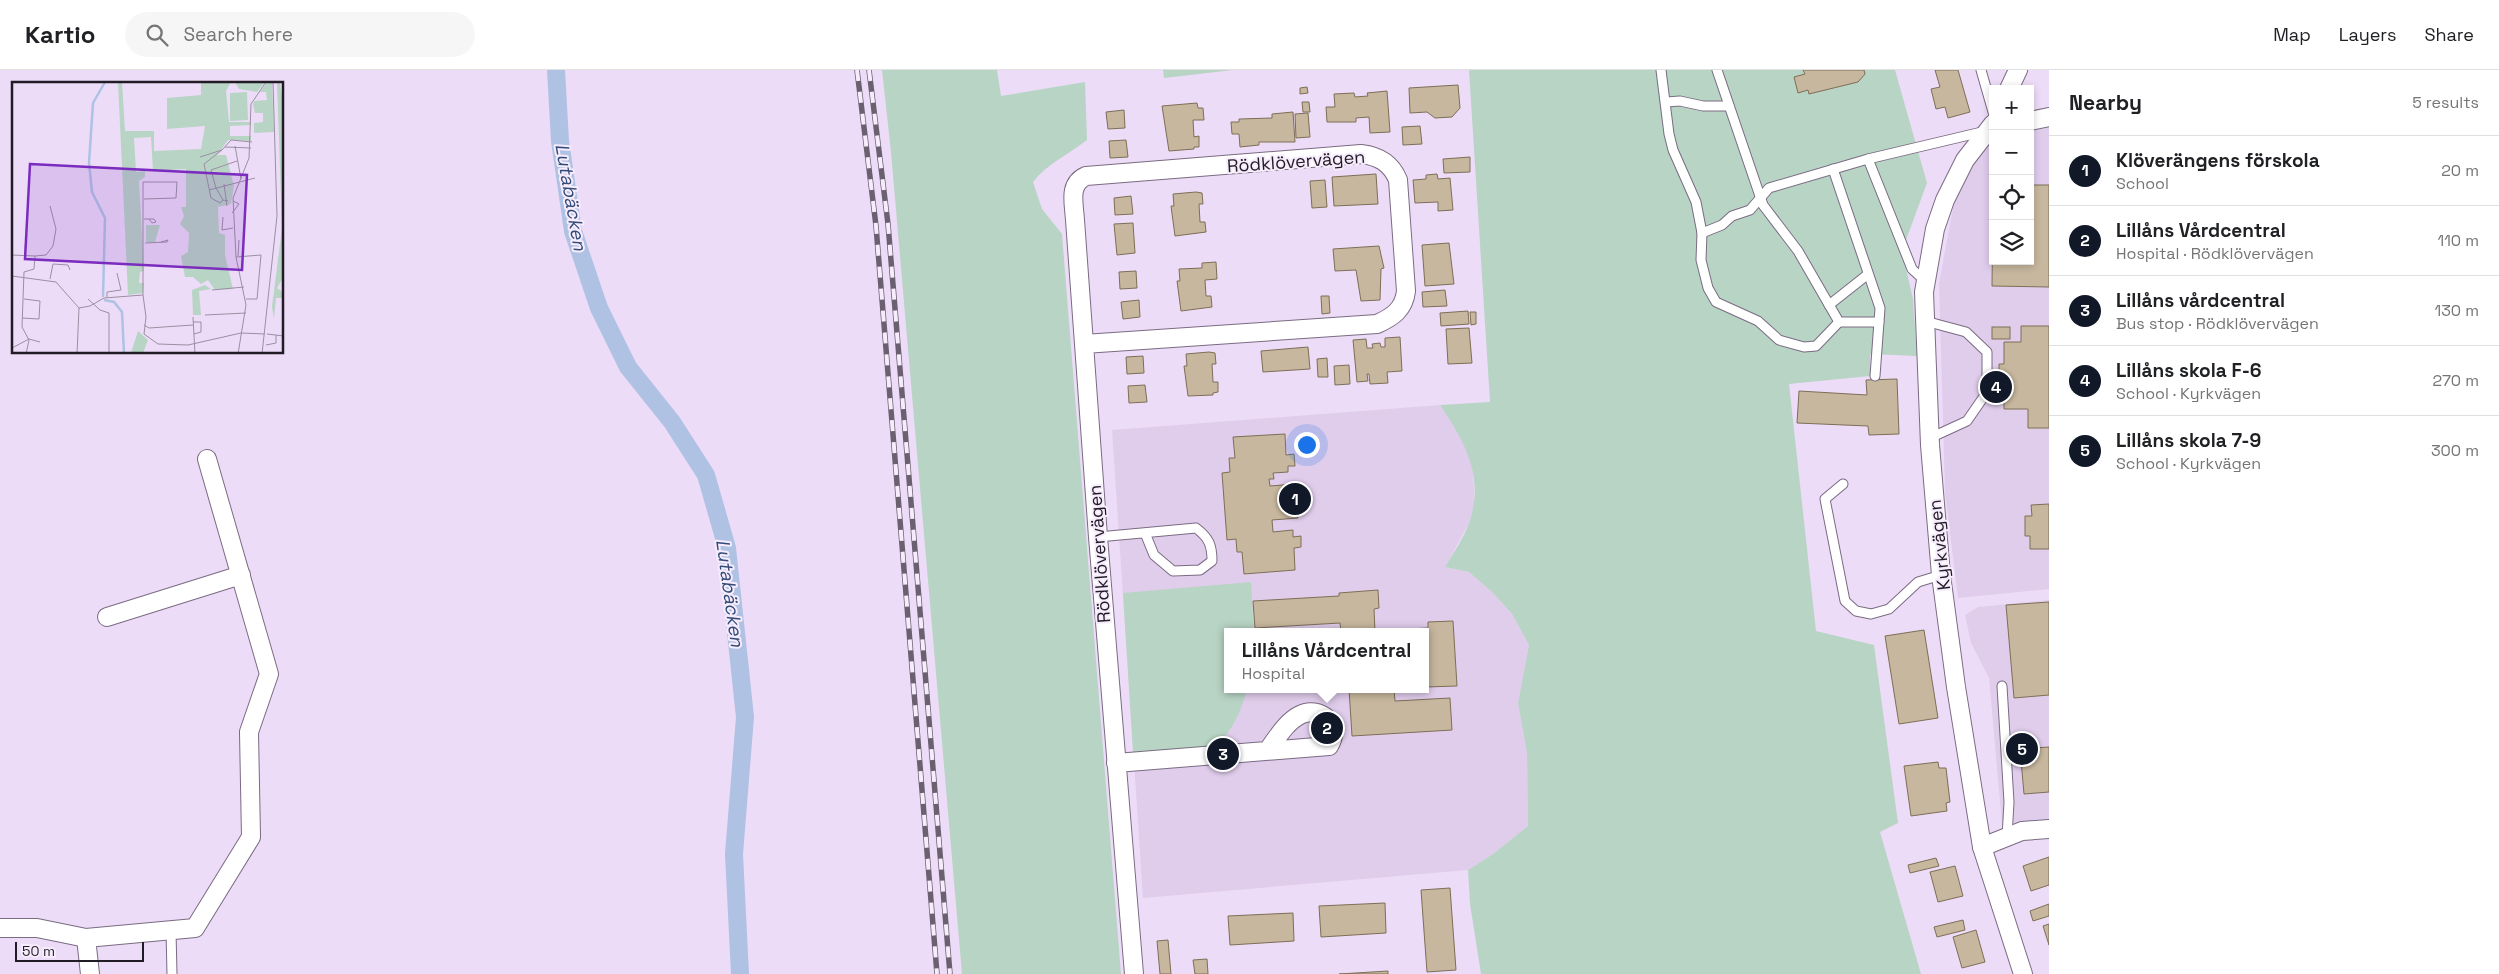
<!DOCTYPE html>
<meta charset="utf-8">
<style>
body{margin:0;font-family:"Space Grotesk",sans-serif;background:#f6f6f6;color:#202124}
.controls{position:absolute;right:15px;top:15px;display:grid;overflow:hidden;border-radius:0px;box-shadow:0 2px 8px #0003}
.controls button{width:45px;height:45px;display:grid;place-items:center;padding:0;border:0;border-bottom:1px solid #e0e0e0;background:#fff;color:#202124;font:25px sans-serif}
.scale{position:absolute;left:15px;bottom:12px;width:129px;box-sizing:border-box;padding-left:5px;border:2px solid #211b25;border-top:0;font-size:14px;line-height:18px;white-space:nowrap;color:#211b25;-webkit-text-stroke:4px #f6ecfc;paint-order:stroke}
.you{position:absolute;left:1306px;top:374px;width:18px;height:18px;margin:-12px;border:4px solid #fff;border-radius:50%;background:#1a73e8;box-shadow:0 0 0 8px #1a73e833}
.badge{display:grid;place-items:center;width:32px;height:32px;border-radius:50%;background:#111827;color:#fff;font-size:16px;font-weight:700}
.pin{position:absolute;translate:-50% -50%;border:2px solid #fff;box-shadow:0 1px 5px #0006}
.popup{position:absolute;left:1224px;top:558px;width:205px;height:65px;box-sizing:border-box;display:grid;place-content:center;border-radius:0px;background:#fff;filter:drop-shadow(0 1px 4px #0005);font-size:16px;white-space:nowrap;color:#757577}
.popup b{font-size:19px;color:#202124}
.popup::after{content:'';position:absolute;left:50%;top:100%;margin-left:-10px;border:10px solid transparent;border-top-color:#fff}
.list{margin:0;padding:0;list-style:none}
h2{display:flex;justify-content:space-between;align-items:center;height:65px;margin:0;padding:0 20px;font-size:21px}
h2 small{font-size:16px;font-weight:400;color:#757577}
.list li{display:grid;grid-template-columns:32px 1fr auto;gap:15px;align-items:center;box-sizing:border-box;height:70px;padding:0 20px;border-top:1px solid #e0e0e0}
.list b{display:block;font-size:19px;white-space:nowrap}
.list p{margin:0;font-size:16px;white-space:nowrap;color:#757577}
.list em{font-size:16px;font-style:normal;color:#757577}
.icon{flex:none;width:28px;height:28px;fill:none;stroke:currentColor;stroke-width:2;stroke-linecap:round;stroke-linejoin:round}
.map{position:relative;flex:none;width:2049px;height:904px;overflow:hidden}
header{display:flex;align-items:center;gap:30px;box-sizing:border-box;height:70px;padding:0 25px;background:#fff;border-bottom:1px solid #e0e0e0}
header strong{font-size:24px}
nav{display:flex;gap:28px;margin-inline-start:auto;font-size:18px}
.search{width:350px;height:45px;background:#f6f6f6;display:flex;align-items:center;gap:12px;box-sizing:border-box;padding:0 18px;border-radius:28px;color:#757577;font-size:19px}
main{display:flex}
aside{flex:1;background:#fff}
.map>svg:first-child{display:block}
.built{fill:#e0cdec;fill-rule:evenodd}
.green{fill:#b8d4c5}
.lines{fill:none;stroke-linecap:round;stroke-linejoin:round}
.canal{stroke:#afc2e4;stroke-width:18}
.building{fill:#c7b79e;stroke:#7d6e57}
.lane-casing{stroke:#7a6b82;stroke-width:11}
.street-casing{stroke:#7a6b82;stroke-width:20}
.lane{stroke:#fff;stroke-width:9}
.street{stroke:#fff;stroke-width:18}
.rail-casing{stroke:#6a6070;stroke-width:5.5}
.rail{stroke:#f6ecfc;stroke-width:4;stroke-dasharray:11;stroke-linecap:butt}
.labels{text-anchor:middle;dominant-baseline:central;stroke-width:4;stroke-linejoin:round;paint-order:stroke}
.street-label{font-size:18px;fill:#211b25;stroke:#f6ecfc}
.water-label{font-size:19px;font-style:italic;fill:#324c79;stroke:#f6ecfc}
.inset-river{fill:none;stroke:#afc2e4;stroke-width:2.5}
.inset-road{fill:none;stroke:#9b8fa3;stroke-width:1}
.view{fill:#7b2cbf;fill-opacity:0.15;stroke:#7b2cbf;stroke-width:2.5}
.inset-edge{fill:none;stroke:#211b25;stroke-width:2.5}
</style>
<header>
<strong>Kartio</strong>
<div class="search"><svg class="icon" aria-label="search" viewBox="0 0 24 24"><circle cx="10" cy="10" r="6"/><path d="M15 15l6 6"/></svg>Search here</div>
<nav><a>Map</a><a>Layers</a><a>Share</a></nav>
</header>
<main>
<div class="map">
<svg width="2049" height="904" viewBox="0 0 2049 904">
<rect width="100%" height="100%" fill="#eddcf7"/>
<g class="built">
<polygon points="2049,51 2049,519 1958,528 1945,422 1939,213 1956,122 1993,66 1993,191 2030,191 2030,55"/>
<path d="M1440,335L1463,368L1472,392L1474,421V437L1468,455L1445,497L1469,502L1493,523L1512,544L1529,575L1518,633L1527,683L1528,756L1493,784L1468,800L1143,828L1112,360ZM1228,562H1426V619H1228Z"/>
<polygon points="2049,530 2049,750 2002,754 1989,608 1971,573 1965,545 1978,537"/>
</g>
<g class="green">
<path d="M882,0H997L1001,26L1085,12L1087,70C1069,84 1047,94 1033,112L1042,139L1062,164L1121,904H962L891,82Z"/>
<polygon points="1163,0 1233,0 1164,8"/>
<path d="M1469,0H1895L1927,113L1902,181L1913,229L1917,286L1870,284V306L1789,314L1816,561L1874,575L1898,753L1880,762L1921,904H1481L1470,834L1468,800L1493,784L1528,756L1527,683L1518,633L1529,575L1512,544L1493,523L1469,502L1445,497C1453,483 1464,468 1469,453C1485,407 1465,372 1440,335L1490,332Z"/>
<path d="M1251,512L1254,562H1228V619H1247C1242,637 1233,665 1214,674C1205,679 1148,681 1133,682L1123,523Z"/>
</g>
<g class="lines">
<polyline class="canal" points="556,0 560,71 573,161 599,238 628,297 672,352 706,405 727,478 745,647 734,784 740,904"/>
</g>
<g class="building">
<polygon points="1803,0 1864,0 1865,4 1858,12 1809,24 1808,20 1798,23 1794,7 1805,4"/>
<polygon points="1935,0 1958,0 1970,42 1948,48 1945,37 1936,39 1931,19 1940,17"/>
<polygon points="1458,15 1460,38 1452,47 1435,48 1427,42 1410,43 1409,18"/>
<polygon points="1307,17 1308,23 1300,24 1300,18"/>
<polygon points="1387,21 1390,62 1370,63 1369,47 1356,48 1356,52 1327,52 1326,37 1335,37 1334,24 1354,23 1355,27 1368,26 1367,23"/>
<polygon points="1302,32 1309,32 1310,42 1303,42"/>
<polygon points="1197,33 1198,38 1203,38 1204,50 1193,50 1194,67 1199,66 1199,77 1194,77 1194,79 1169,81 1162,36"/>
<polygon points="1124,40 1125,58 1108,59 1106,42"/>
<polygon points="1293,42 1295,72 1259,72 1259,75 1240,77 1239,64 1232,64 1231,52 1239,52 1239,49 1272,48 1272,44"/>
<polygon points="1308,43 1310,67 1296,68 1295,44"/>
<polygon points="1420,56 1422,74 1403,75 1402,57"/>
<polygon points="1126,70 1128,87 1110,88 1109,71"/>
<polygon points="1470,87 1470,102 1444,103 1443,89"/>
<polygon points="1376,104 1378,134 1334,136 1332,107"/>
<polygon points="1437,104 1438,109 1450,108 1453,140 1438,141 1438,132 1415,133 1413,110 1426,109 1426,105"/>
<polygon points="1325,110 1327,137 1312,138 1310,111"/>
<polygon points="2030,115 2049,115 2049,217 1992,216 1993,134 1993,191 2030,191"/>
<polygon points="1196,122 1202,123 1203,134 1199,134 1200,152 1205,152 1206,162 1175,166 1171,136 1174,136 1173,124"/>
<polygon points="1131,126 1133,144 1115,145 1114,128"/>
<polygon points="1133,153 1135,183 1117,185 1114,154"/>
<polygon points="1449,173 1454,214 1425,216 1422,175"/>
<polygon points="1379,176 1384,198 1381,199 1380,230 1361,231 1356,200 1335,201 1333,179"/>
<polygon points="1216,192 1217,209 1205,210 1206,226 1211,226 1212,237 1181,241 1177,211 1180,211 1179,199 1202,198 1202,193"/>
<polygon points="1136,201 1137,218 1120,219 1119,202"/>
<polygon points="1445,220 1447,236 1423,237 1422,222"/>
<polygon points="1321,226 1329,226 1330,243 1322,244"/>
<polygon points="1139,230 1140,247 1123,249 1121,232"/>
<polygon points="1468,241 1469,254 1441,256 1440,243"/>
<polygon points="1470,242 1476,242 1476,254 1471,255"/>
<polygon points="2021,256 2049,256 2049,358 2028,358 2028,339 2004,339 2004,324 1998,321 1994,312 1999,309 1999,294 2004,294 2004,272 2021,272"/>
<rect x="1992" y="257" width="18" height="12"/>
<polygon points="1469,258 1472,293 1448,294 1446,259"/>
<polygon points="1400,267 1402,301 1387,302 1388,313 1370,314 1369,304 1367,304 1368,311 1357,312 1353,270 1366,269 1367,278 1373,278 1372,274 1380,273 1381,277 1385,277 1385,268"/>
<polygon points="1308,277 1310,299 1263,302 1261,281"/>
<polygon points="1209,282 1215,283 1216,294 1212,294 1213,312 1218,312 1218,322 1213,323 1213,325 1188,326 1184,296 1187,296 1186,284"/>
<polygon points="1143,286 1144,303 1127,304 1126,287"/>
<polygon points="1327,288 1328,307 1318,307 1317,289"/>
<polygon points="1349,295 1350,314 1335,315 1334,296"/>
<polygon points="1897,309 1899,364 1869,365 1868,356 1797,353 1799,321 1867,325 1866,310"/>
<polygon points="1145,315 1147,332 1129,333 1128,316"/>
<polygon points="1285,364 1286,385 1294,384 1295,396 1288,396 1288,402 1273,403 1274,409 1269,409 1270,416 1296,414 1296,425 1304,424 1305,436 1297,437 1298,448 1272,450 1273,462 1293,460 1293,467 1301,466 1301,477 1294,478 1295,500 1244,504 1242,482 1237,482 1236,469 1227,470 1222,403 1230,402 1229,388 1235,388 1233,367"/>
<polygon points="2049,434 2049,479 2030,479 2030,466 2025,466 2025,446 2032,446 2031,435"/>
<polygon points="1378,520 1379,538 1374,539 1375,562 1341,562 1340,553 1255,558 1253,531 1339,526 1339,523"/>
<polygon points="2049,532 2049,625 2014,628 2006,535"/>
<polygon points="1453,551 1457,616 1426,617 1426,562 1388,562 1387,560 1428,558 1428,552"/>
<polygon points="1924,560 1938,648 1899,654 1885,566"/>
<polygon points="1349,619 1394,619 1395,631 1450,628 1452,660 1352,666"/>
<polygon points="2049,677 2049,722 2024,724 2020,679"/>
<polygon points="1938,692 1939,698 1946,698 1950,732 1946,733 1947,741 1911,746 1904,696"/>
<polygon points="2049,787 2049,815 2031,821 2023,796"/>
<polygon points="1936,788 1939,796 1910,803 1908,795"/>
<polygon points="1955,796 1963,826 1938,832 1930,802"/>
<polygon points="1450,818 1456,900 1427,902 1421,820"/>
<polygon points="1385,833 1386,863 1321,867 1319,836"/>
<polygon points="2049,834 2049,846 2033,851 2030,841"/>
<polygon points="1293,843 1294,871 1230,875 1228,846"/>
<polygon points="1963,850 1965,860 1937,867 1934,857"/>
<polygon points="2049,854 2049,875 2043,856"/>
<polygon points="1976,860 1985,892 1962,898 1953,867"/>
<polygon points="1168,870 1171,904 1160,904 1157,871"/>
<polygon points="1207,889 1208,904 1195,904 1193,890"/>
<polygon points="1388,901 1388,904 1339,904"/>
</g>
<g class="lines">
<g class="lane-casing">
<g id="lane">
<polyline points="1661,0 1669,64 1673,80 1696,132 1702,163 1701,190 1708,218 1716,232 1758,251 1779,270 1804,277 1816,276 1839,252"/>
<polyline points="1717,0 1763,135 1798,181 1839,252 1879,252"/>
<polyline points="1981,0 1993,42"/>
<polyline points="1666,32 1680,31 1703,36 1729,36"/>
<polyline points="1868,89 1912,199 1925,211"/>
<polyline points="1833,99 1880,238 1875,306"/>
<polyline points="1702,163 1722,155 1732,146 1750,140 1769,118 1868,89 1986,61"/>
<polyline points="1829,235 1867,205"/>
<polyline points="1925,251 1966,262 1987,282 1987,322 1967,351 1930,368"/>
<polyline points="1843,414 1825,429 1845,531 1856,541 1871,544 1889,539 1918,512 1941,505"/>
<path d="M1098,467L1196,458C1209,468 1212,475 1212,491L1200,500L1173,501L1154,485L1145,463"/>
<polyline points="2002,616 2009,732 2007,767"/>
<polyline points="171,861 172,904"/>
</g>
</g>
<g class="street-casing">
<g id="street">
<polyline points="2009,19 2018,0"/>
<polyline points="2030,51 2049,47"/>
<polyline points="1993,54 1965,90 1945,130 1935,159 1924,222 1930,375 1941,505 1956,617 1982,777 2023,904"/>
<path d="M1084,274L1377,254C1393,247 1404,239 1406,221L1398,110C1391,93 1379,86 1361,84L1086,106C1068,114 1074,133 1075,150L1098,467L1134,904"/>
<polyline points="107,547 241,505"/>
<path d="M1116,693L1329,676C1343,653 1318,635 1300,645C1286,652 1277,668 1268,680"/>
<polyline points="1982,777 2022,761 2049,759"/>
<polyline points="0,858 37,858 86,868"/>
<polyline points="90,904 86,868 195,858 251,767 249,662 269,604 207,389"/>
</g>
</g>
<use href="#lane" class="lane"/>
<use href="#street" class="street"/>
<g class="rail-casing">
<g id="rail">
<polyline points="857,0 876,156 937,904"/>
<polyline points="869,0 888,154 950,904"/>
</g>
</g>
<use href="#rail" class="rail"/>
</g>
<g class="labels">
<g class="street-label">
<text transform="translate(1296 91) rotate(-4)">Rödklövervägen</text>
<text transform="translate(1939 475) rotate(-96)">Kyrkvägen</text>
<text transform="translate(1099 484) rotate(-94)">Rödklövervägen</text>
</g>
<g class="water-label">
<text transform="translate(571 127) rotate(80)">Lutabäcken</text>
<text transform="translate(730 523) rotate(82)">Lutabäcken</text>
</g>
</g>
<g transform="translate(12 12)">
<rect width="271" height="271" fill="#eddcf7"/>
<path d="M106,0H110L113,49H142V69L189,67L193,44L155,47V16L189,13V0H219L214,9L217,40H239V43L218,44V54H239V59L216,58L205,73H214L222,104L219,122L206,125L207,151L213,153V173L221,207L203,208L196,198L189,202L181,195H173L169,174L176,170L177,151L168,142L172,134L169,125H174V87L141,89L139,55L122,56L124,90L133,89V95L127,99L132,189L128,190L127,201H132L131,211L116,213ZM223,0H253L245,10L227,7ZM255,0H260L262,50L242,51V41L251,40V31H243L241,23L242,19L255,18L254,10H248ZM265,0H268L272,29V194L265,206L271,210L272,216H264L262,237L260,225L270,146ZM235,10L236,38L218,39V11ZM134,143H148L143,160H134ZM193,203L199,207L187,209L189,233H181L180,208ZM126,249L136,258L131,271H119Z" fill="#b8d4c5"/>
<path class="inset-river" d="M91,215L93,136L80,110L77,81L81,21L93,0M92,218L102,220L110,230L112,272"/>
<path class="inset-road" d="M223,64L229,97M213,65L239,66M210,68L192,82L199,116L208,121L211,118M188,75L210,68L219,58L240,60M212,102L215,124M197,108L243,96M216,119L211,118L204,106L199,88L225,79M220,131L227,122L221,119M211,135L210,148L221,146M132,137H142L144,140L140,141L137,137M133,161L155,160L156,158L149,160M13,172L14,154M0,173L23,174M226,174L227,158M224,175L249,173L245,217H234M0,194L44,200L67,226L78,224L92,216L131,213M38,197L41,182L56,183L58,188M200,208L232,205M131,213V100H165L164,116L132,117M131,213L134,235L132,252L146,262L176,263L229,251L253,252M95,215V210L109,208L105,191M76,217L88,228L97,231V272M193,233L234,231M181,235L183,272M10,236L27,237L28,219L12,217M181,240H189V250L182,252M132,243L137,246L181,243M255,252L272,254M254,263L264,261V253M0,266L17,257L28,260M14,272L17,258L10,245L12,190L22,187L23,174L34,173L41,164L44,147L38,124M65,272L67,226M226,272L234,223L224,175L221,116L237,76L239,22L254,0M250,272L265,134L261,0"/>
<path class="view" d="M18,82L235,93L230,188L13,177Z"/>
<rect width="271" height="271" class="inset-edge"/>
</g>
</svg>
<div class="controls">
<button>+</button>
<button>−</button>
<button><svg class="icon" aria-label="locate" viewBox="0 0 24 24"><circle cx="12" cy="12" r="6"/><path d="M12 2v4M12 18v4M2 12h4M18 12h4"/></svg></button>
<button><svg class="icon" aria-label="layers" viewBox="0 0 24 24"><path d="M12 4l9 5-9 5-9-5zM3 14l9 5 9-5"/></svg></button>
</div>
<div class="scale">50 m</div>
<div class="you"></div>
<div class="pin badge" style="left:1295px;top:429px">1</div>
<div class="pin badge" style="left:1327px;top:658px">2</div>
<div class="popup"><b>Lillåns Vårdcentral</b>Hospital</div>
<div class="pin badge" style="left:1223px;top:684px">3</div>
<div class="pin badge" style="left:1996px;top:317px">4</div>
<div class="pin badge" style="left:2022px;top:679px">5</div>
</div>
<aside>
<h2>Nearby<small>5 results</small></h2>
<ul class="list">
<li><span class="badge">1</span><div><b>Klöverängens förskola</b><p>School</p></div><em>20 m</em></li>
<li><span class="badge">2</span><div><b>Lillåns Vårdcentral</b><p>Hospital · Rödklövervägen</p></div><em>110 m</em></li>
<li><span class="badge">3</span><div><b>Lillåns vårdcentral</b><p>Bus stop · Rödklövervägen</p></div><em>130 m</em></li>
<li><span class="badge">4</span><div><b>Lillåns skola F-6</b><p>School · Kyrkvägen</p></div><em>270 m</em></li>
<li><span class="badge">5</span><div><b>Lillåns skola 7-9</b><p>School · Kyrkvägen</p></div><em>300 m</em></li>
</ul>
</aside>
</main>
